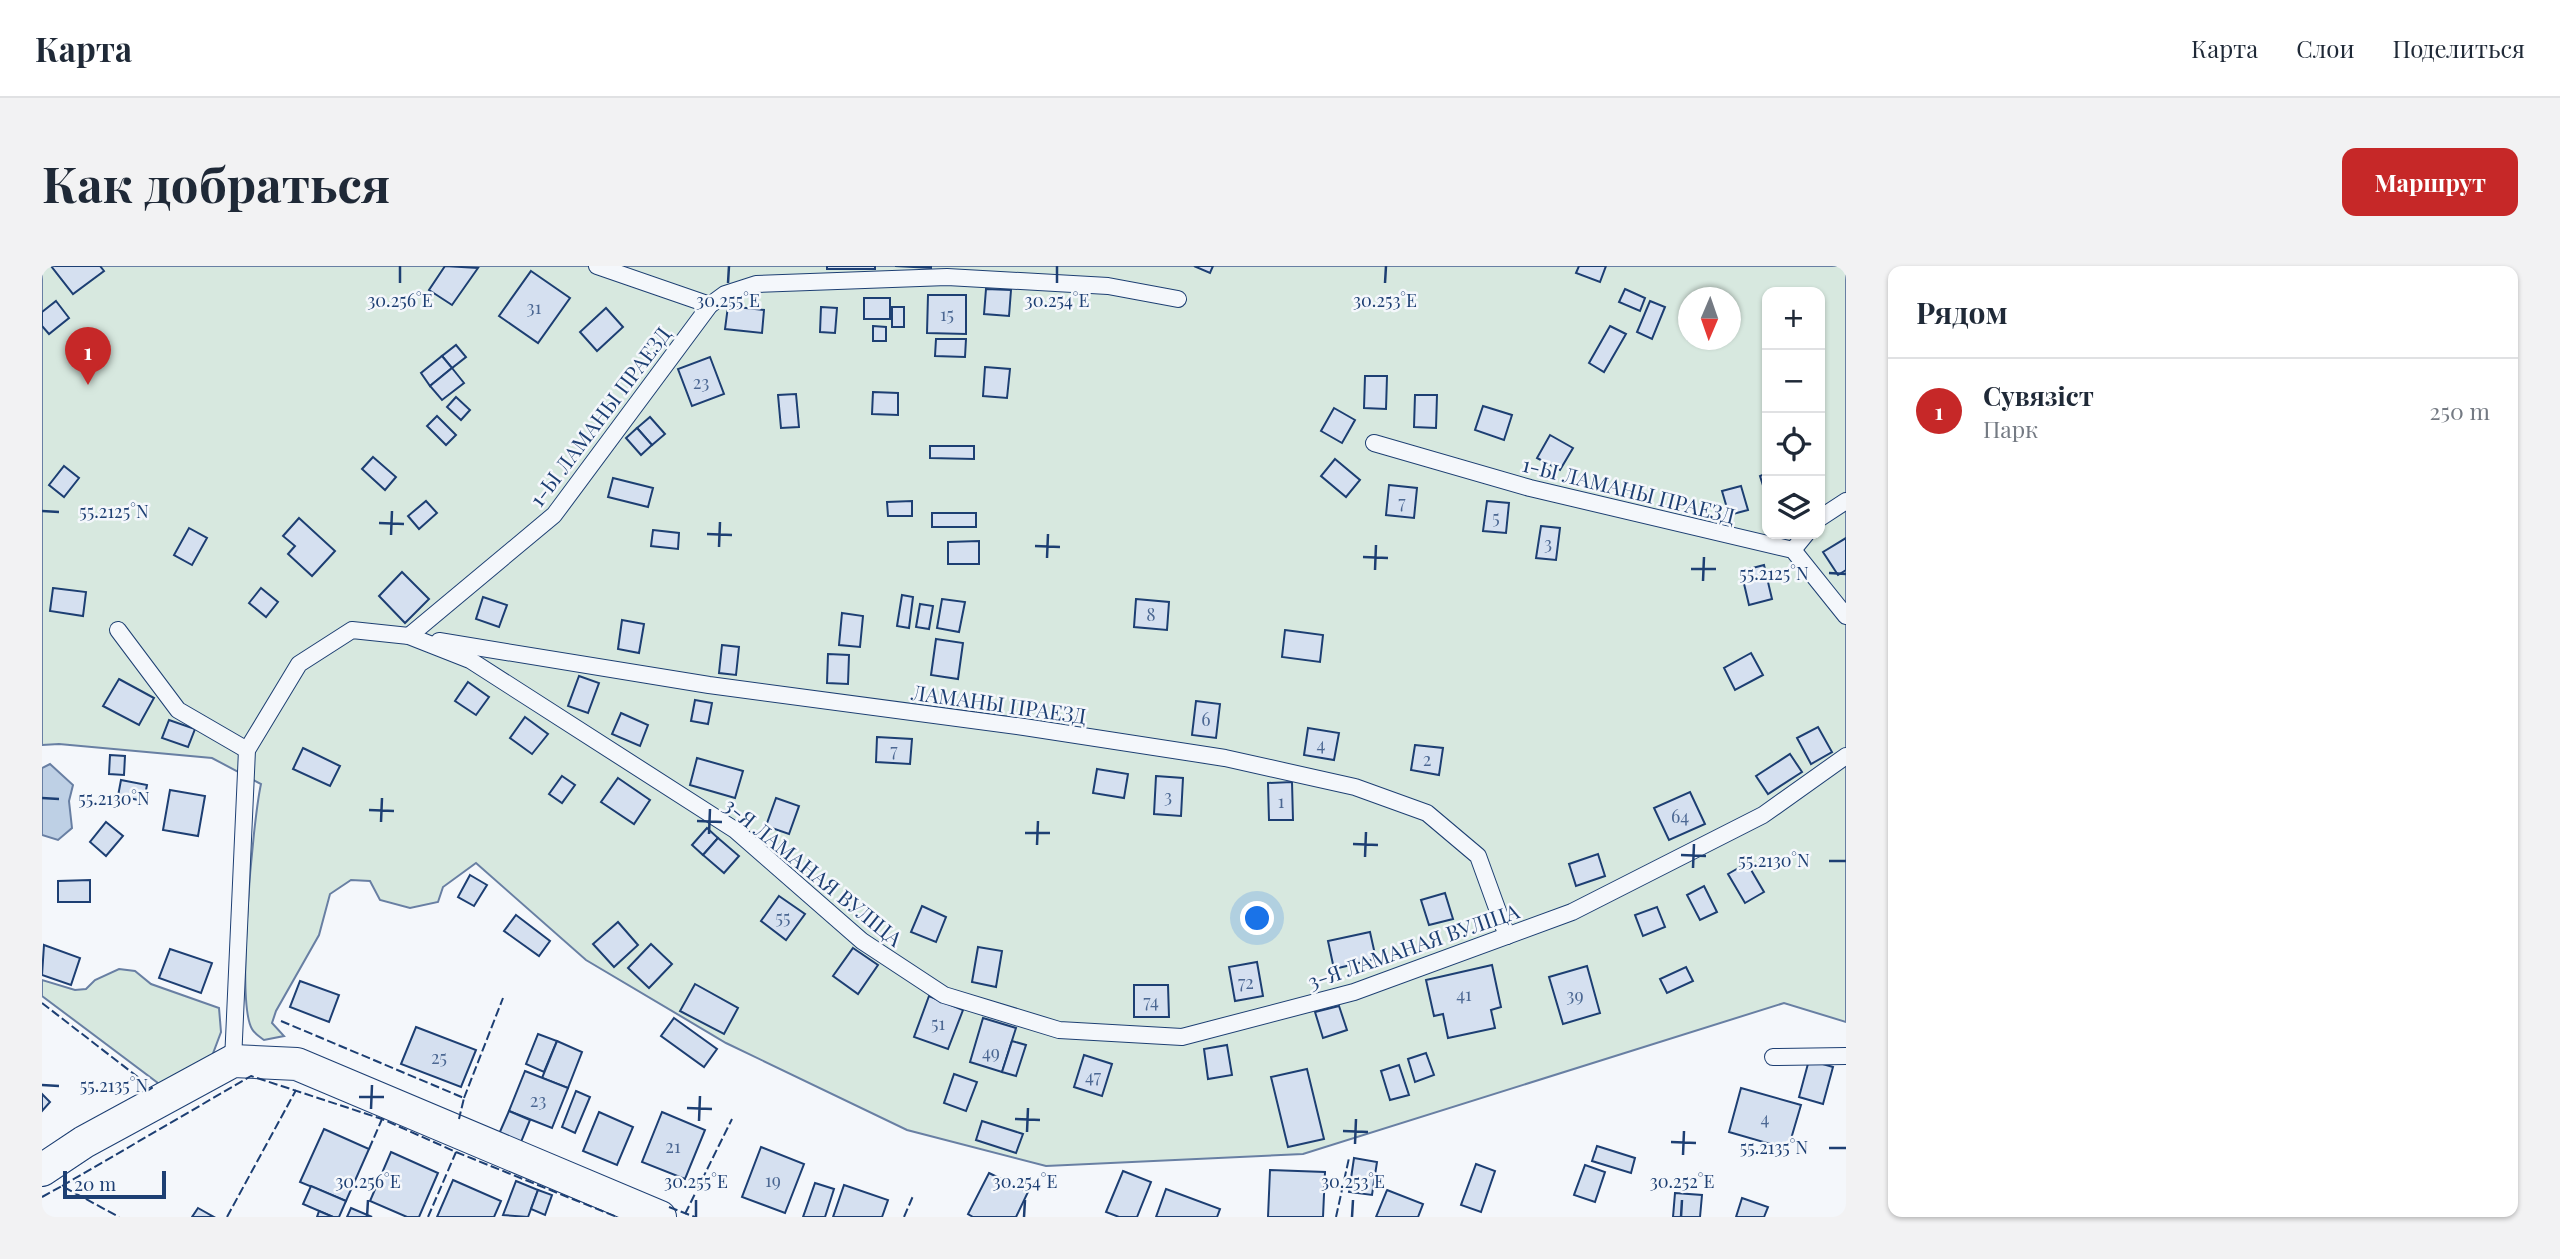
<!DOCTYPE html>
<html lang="ru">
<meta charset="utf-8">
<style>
body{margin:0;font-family:"Playfair Display",serif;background:#f2f2f3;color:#1f2937}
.controls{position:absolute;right:21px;top:21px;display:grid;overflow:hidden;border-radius:14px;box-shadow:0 2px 5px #0004}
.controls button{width:63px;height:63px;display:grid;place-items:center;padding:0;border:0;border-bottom:2px solid #e0e1e3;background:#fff;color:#1f2937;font:35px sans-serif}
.compass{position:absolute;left:1636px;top:21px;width:63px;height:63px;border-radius:50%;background:#fff;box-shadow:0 2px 5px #0004;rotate:182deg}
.scale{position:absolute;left:21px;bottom:18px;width:103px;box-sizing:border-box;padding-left:7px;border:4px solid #1d3f73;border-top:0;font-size:19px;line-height:24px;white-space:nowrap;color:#1d3f73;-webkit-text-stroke:5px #f4f7fb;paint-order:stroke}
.you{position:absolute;left:1216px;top:653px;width:24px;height:24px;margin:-18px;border:5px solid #fff;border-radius:50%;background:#1a73e8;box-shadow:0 0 0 10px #1a73e833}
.badge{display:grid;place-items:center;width:46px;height:46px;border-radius:50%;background:#c62828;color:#fff;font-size:23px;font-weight:700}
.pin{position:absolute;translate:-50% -58px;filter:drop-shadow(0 2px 4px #0008)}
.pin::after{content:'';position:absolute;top:37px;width:24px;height:21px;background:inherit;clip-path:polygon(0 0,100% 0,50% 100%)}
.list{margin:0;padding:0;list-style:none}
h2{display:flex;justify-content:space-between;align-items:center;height:91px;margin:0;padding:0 28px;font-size:30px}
h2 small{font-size:23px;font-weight:400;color:#747a83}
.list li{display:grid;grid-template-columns:46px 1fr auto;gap:21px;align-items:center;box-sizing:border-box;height:105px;padding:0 28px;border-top:2px solid #e0e1e3}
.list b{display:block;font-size:26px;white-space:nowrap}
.list p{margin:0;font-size:23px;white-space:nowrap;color:#747a83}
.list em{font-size:23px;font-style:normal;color:#747a83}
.icon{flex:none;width:38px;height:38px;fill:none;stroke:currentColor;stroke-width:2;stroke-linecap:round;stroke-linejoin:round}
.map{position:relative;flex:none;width:1804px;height:951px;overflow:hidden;border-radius:14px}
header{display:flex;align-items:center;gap:42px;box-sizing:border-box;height:98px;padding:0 35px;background:#fff;border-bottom:2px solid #e0e1e3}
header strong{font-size:33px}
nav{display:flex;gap:38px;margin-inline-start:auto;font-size:24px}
.intro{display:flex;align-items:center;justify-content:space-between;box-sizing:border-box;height:168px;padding:0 42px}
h1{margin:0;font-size:49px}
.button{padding:18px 32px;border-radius:14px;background:#c62828;color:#fff;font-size:24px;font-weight:700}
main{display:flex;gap:42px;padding:0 42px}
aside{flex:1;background:#fff;border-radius:14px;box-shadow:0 2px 5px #0004}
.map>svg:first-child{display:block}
.green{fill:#d7e8df;stroke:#687fa3;stroke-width:2;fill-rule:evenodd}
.water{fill:#bed0e5;stroke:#687fa3;stroke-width:2}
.building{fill:#d5e0f0;stroke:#1d3f73;stroke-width:2}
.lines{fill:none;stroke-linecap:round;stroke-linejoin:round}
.service-casing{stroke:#1d3f73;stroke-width:18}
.minor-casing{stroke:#1d3f73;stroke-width:34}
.service{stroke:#f4f7fb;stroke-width:16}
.minor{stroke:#f4f7fb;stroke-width:32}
.fence{stroke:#1d3f73;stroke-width:2;stroke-dasharray:9 3.5;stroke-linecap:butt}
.ticks{fill:none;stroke:#1d3f73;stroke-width:2.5}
.labels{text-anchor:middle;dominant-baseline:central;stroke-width:5;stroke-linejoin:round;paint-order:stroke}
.number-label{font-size:18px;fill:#4b6792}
.street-label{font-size:21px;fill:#1d3f73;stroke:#f4f7fb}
.ticks-label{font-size:18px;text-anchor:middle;fill:#1d3f73;stroke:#f4f7fb;stroke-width:5;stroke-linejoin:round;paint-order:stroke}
</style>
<header>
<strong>Карта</strong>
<nav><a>Карта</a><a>Слои</a><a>Поделиться</a></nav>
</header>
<div class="intro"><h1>Как добраться</h1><a class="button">Маршрут</a></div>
<main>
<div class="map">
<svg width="1804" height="951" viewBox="0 0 1804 951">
<rect width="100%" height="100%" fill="#f4f7fb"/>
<g class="green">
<path d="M0,0H1804V756L1742,737L1261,888L1004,900L865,864L684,777L544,694L434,597L401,621L396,636L368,642L338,634L328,615L309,614L288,628L277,669L234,745L230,757L242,770L222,774C218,771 212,767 210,763C194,736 211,554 219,518L170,492L17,478L0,479ZM1725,26H1778V268H1725ZM1646,32H1688V74H1646Z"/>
<polygon points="77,703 93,705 109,718 177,742 179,766 170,790 120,820 0,730 0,714 33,724 44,723 53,714"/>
</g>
<polygon class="water" points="8,498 31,519 27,535 30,562 16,574 0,569 0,502"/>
<g class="building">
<polygon points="9,0 58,0 62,5 31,28"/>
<polygon points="403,0 436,2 410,39 387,24"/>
<rect x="785" y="0" width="48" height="3"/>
<polygon points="853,0 889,0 889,2"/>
<polygon points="1152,0 1171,0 1168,7"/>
<polygon points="1537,0 1564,0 1558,16 1534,7"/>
<polygon points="489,5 528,32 496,77 457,50"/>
<polygon points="944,23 969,24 967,50 942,48"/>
<polygon points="1583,23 1603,32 1598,45 1577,36"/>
<polygon points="886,29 924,29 924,68 885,67"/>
<rect x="822" y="32" width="26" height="21"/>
<polygon points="14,35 27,52 7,68 0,60 0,46"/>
<polygon points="1608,35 1623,41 1610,73 1595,66"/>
<polygon points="686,40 722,44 720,67 683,63"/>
<polygon points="779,41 795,42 793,67 778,66"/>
<rect x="850" y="41" width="12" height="20"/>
<polygon points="564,42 581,61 555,85 538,66"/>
<polygon points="831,60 844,61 844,75 831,75"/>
<polygon points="1568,60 1584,68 1562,106 1547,97"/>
<polygon points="894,73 924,73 923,91 893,90"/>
<polygon points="414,79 424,91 410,102 400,90"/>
<polygon points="400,90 410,102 388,120 379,107"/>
<polygon points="668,91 682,128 650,140 636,103"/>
<polygon points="943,101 968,103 965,132 941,130"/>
<polygon points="410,102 422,117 400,134 388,120"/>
<polygon points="1323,110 1345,110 1344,143 1322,142"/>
<polygon points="831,126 856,127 856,149 830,148"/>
<polygon points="754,128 757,161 739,162 736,129"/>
<polygon points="1373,129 1395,129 1394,162 1372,161"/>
<polygon points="414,131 428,144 419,154 405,141"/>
<polygon points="1441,140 1470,149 1462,174 1433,164"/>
<polygon points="1292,142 1313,154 1300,177 1279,165"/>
<polygon points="395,150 414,169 404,179 385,160"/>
<polygon points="608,151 623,168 610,179 595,162"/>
<polygon points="595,162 610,179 599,189 584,172"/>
<polygon points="1508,169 1531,182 1518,204 1495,192"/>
<polygon points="888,180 932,180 932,193 888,192"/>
<polygon points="331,191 354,211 343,224 320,203"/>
<polygon points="1293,193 1318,214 1304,231 1279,210"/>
<polygon points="22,200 37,212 22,231 7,219"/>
<polygon points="1725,207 1725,232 1718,210"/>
<polygon points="571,212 611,222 606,241 566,231"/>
<polygon points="1347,219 1375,222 1372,252 1344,249"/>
<polygon points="1699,220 1706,244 1687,249 1680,225"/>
<polygon points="384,235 395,247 377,263 366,250"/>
<polygon points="870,235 870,250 846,250 845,236"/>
<polygon points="1445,235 1467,237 1464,267 1441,265"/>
<rect x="890" y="247" width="44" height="14"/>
<polygon points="257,252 293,285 270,310 246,288 253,280 241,270"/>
<polygon points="1499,260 1518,262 1514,294 1494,292"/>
<polygon points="147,262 165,272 150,299 132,289"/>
<polygon points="611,264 637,267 636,283 609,280"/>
<polygon points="1804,272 1804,304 1796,309 1781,286"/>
<polygon points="937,275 937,298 906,298 906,276"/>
<polygon points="1722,299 1730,333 1707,339 1699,305"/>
<polygon points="360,306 387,333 363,357 337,330"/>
<polygon points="11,322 44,326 41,350 8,345"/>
<polygon points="219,322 236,336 224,351 207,337"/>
<polygon points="860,329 871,331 867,362 855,360"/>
<polygon points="441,331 465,339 457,361 434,353"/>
<polygon points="900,333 923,336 917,366 895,362"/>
<polygon points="1094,333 1127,336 1125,364 1092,361"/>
<polygon points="878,338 891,340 887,363 874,361"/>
<polygon points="800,347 821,350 818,381 797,379"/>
<polygon points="580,354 602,358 597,387 576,383"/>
<polygon points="1243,364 1281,369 1278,396 1240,391"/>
<polygon points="894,373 921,377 916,413 889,409"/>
<polygon points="680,379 697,381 694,409 677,407"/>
<polygon points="1709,387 1721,409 1693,424 1682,402"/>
<polygon points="786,388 807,389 806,418 785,417"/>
<polygon points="537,410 557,417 546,447 526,440"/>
<polygon points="77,413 112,432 97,459 61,440"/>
<polygon points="426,416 447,431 434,449 413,435"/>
<polygon points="653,434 670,437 666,458 649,455"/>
<polygon points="1154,435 1178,438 1174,472 1150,469"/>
<polygon points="579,447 606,459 598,480 570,468"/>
<polygon points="483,451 506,468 490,488 468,472"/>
<polygon points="127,454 153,463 146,481 120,472"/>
<polygon points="1776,461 1790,486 1769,498 1755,472"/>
<polygon points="1266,462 1297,467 1292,494 1262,489"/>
<polygon points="835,471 870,473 868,498 834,496"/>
<polygon points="1373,479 1401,482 1397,509 1369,504"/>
<polygon points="261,482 298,500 288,520 251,503"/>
<polygon points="1748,488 1760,506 1726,528 1714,510"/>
<polygon points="68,489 83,490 82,509 67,508"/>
<polygon points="655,492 701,505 693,532 648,519"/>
<polygon points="1055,503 1086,508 1082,532 1051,527"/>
<polygon points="520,510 533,519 520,537 507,528"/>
<polygon points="1114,510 1141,512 1139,550 1112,548"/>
<polygon points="576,512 608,534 592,558 559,536"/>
<polygon points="79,514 105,519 102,535 76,530"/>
<polygon points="1250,516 1251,554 1227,554 1226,517"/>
<polygon points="128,524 163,530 156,570 121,564"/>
<polygon points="1648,526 1663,558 1627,574 1612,542"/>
<polygon points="734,532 757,540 747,568 724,560"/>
<polygon points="64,556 81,570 64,590 48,576"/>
<polygon points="665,562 676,572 661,589 650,579"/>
<polygon points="676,572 697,590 682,607 661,589"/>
<polygon points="1556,588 1563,610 1534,620 1527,598"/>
<polygon points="1705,597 1722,626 1703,637 1686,608"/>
<polygon points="428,609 445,619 432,640 416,631"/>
<polygon points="48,614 48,636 16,636 16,615"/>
<polygon points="1662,620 1675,646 1658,654 1645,629"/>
<polygon points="1403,627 1411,653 1387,659 1379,634"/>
<polygon points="737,630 763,648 744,674 719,655"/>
<polygon points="880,640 904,651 894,676 869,666"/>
<polygon points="1615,641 1623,661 1601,670 1593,649"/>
<polygon points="474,649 508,675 497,690 462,665"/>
<polygon points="576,656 596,679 572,701 551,678"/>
<polygon points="1328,666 1334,693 1292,703 1286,675"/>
<polygon points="609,678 630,698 607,722 586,702"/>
<polygon points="2,679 38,692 29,719 0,709"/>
<polygon points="936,681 960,685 954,721 930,716"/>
<polygon points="811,682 836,699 816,728 791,710"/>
<polygon points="128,683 170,697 159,727 117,712"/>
<polygon points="1215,696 1221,730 1193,735 1187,701"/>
<polygon points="1450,699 1459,741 1449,744 1453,762 1406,772 1401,748 1392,750 1384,714"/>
<polygon points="1545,700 1558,747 1521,758 1507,711"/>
<polygon points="1644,701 1651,715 1625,727 1618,713"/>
<polygon points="258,715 297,729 287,756 248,741"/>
<polygon points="653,718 696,742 682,768 638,745"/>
<polygon points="1092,719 1126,719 1127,751 1092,751"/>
<polygon points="887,730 921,744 906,783 872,771"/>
<polygon points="1297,740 1305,764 1281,772 1273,746"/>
<polygon points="632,752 675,783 662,801 619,770"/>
<polygon points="941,752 974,762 960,806 928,796"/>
<polygon points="374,761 434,784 419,821 359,798"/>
<polygon points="496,768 515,775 502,806 484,798"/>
<polygon points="515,775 540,786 526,822 500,812"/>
<polygon points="970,775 984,779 974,810 960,806"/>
<polygon points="1185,779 1190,809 1166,813 1162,783"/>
<polygon points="1384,787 1392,809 1373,816 1366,793"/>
<polygon points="1042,789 1070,798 1060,830 1032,821"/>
<polygon points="1767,794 1791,801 1781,838 1757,831"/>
<polygon points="1357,799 1367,829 1348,834 1339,805"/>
<polygon points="1265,803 1282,873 1246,881 1229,811"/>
<polygon points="483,805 526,822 510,862 467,845"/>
<polygon points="912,808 935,816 924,845 902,837"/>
<polygon points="1699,822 1759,839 1746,883 1687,866"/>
<polygon points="534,825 548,831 533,867 520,861"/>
<polygon points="0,828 8,836 0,845"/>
<polygon points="467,845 488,854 479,876 457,868"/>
<polygon points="557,846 591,861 575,899 541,885"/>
<polygon points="620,846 663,864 643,913 600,896"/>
<polygon points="940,855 981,868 974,887 934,874"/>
<polygon points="282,863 327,883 304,935 258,916"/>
<polygon points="1555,880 1593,892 1589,907 1550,895"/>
<polygon points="719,881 762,898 743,947 700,931"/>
<polygon points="349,886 396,907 377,951 365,951 328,935"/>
<polygon points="1312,892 1335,896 1330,929 1307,926"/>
<polygon points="1434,898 1453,905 1439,946 1419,939"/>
<polygon points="1543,899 1563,906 1553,936 1532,929"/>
<polygon points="1228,904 1283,906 1281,951 1226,951"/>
<polygon points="1081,905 1109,916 1095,951 1077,951 1064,946"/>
<polygon points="947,907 986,926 974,951 931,951 926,948"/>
<polygon points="411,914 459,935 452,951 395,951"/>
<polygon points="474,915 496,924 486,951 461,949"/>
<polygon points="773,917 792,923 783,951 761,951"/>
<polygon points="802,919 846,934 840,951 791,951"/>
<polygon points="269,920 304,935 297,951 291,951 261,938"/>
<polygon points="1124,923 1178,943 1175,951 1114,951"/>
<polygon points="496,924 510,929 503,949 489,943"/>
<polygon points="1345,924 1381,938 1376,951 1334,951"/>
<polygon points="1633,927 1660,929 1658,951 1631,951"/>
<polygon points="1700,932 1726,941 1722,951 1694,951"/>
<polygon points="156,942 172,951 150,951"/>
<polygon points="309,942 330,951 305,951"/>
<polygon points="277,945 291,951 275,951"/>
</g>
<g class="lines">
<g class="service-casing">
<g id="service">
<polyline points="555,0 668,39"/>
<polyline points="1332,177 1488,222 1751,284 1804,350"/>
<polyline points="1778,252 1804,235"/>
<polyline points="1751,284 1764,268"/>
<polyline points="76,364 136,444 205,484"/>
<polyline points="367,370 512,249 668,39 683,28 714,18 905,11 1066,20 1136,33"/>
<polyline points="397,375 667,419 982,461 1183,492 1313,521 1385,547 1436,590 1465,670"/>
<polyline points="1731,791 1804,790"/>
<polyline points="191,795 205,484 257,398 310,364 367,370 428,394 693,564 820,675 902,729 1017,764 1140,771 1312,726 1530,646 1721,549 1804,490"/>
</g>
</g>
<g class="minor-casing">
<polyline id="minor" points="0,904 42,876 191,795 255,798 618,951"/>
</g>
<use href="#service" class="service"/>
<use href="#minor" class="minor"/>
<g class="fence">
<polyline points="0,737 110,822 105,825"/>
<polyline points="239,755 422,832 417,853"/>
<polyline points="422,832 461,732"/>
<polyline points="327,883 340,853"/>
<polyline points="20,920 209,810 340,853 414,886 575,951"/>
<polyline points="0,931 20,920 77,951"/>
<polyline points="627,941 653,951"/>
<polyline points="643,948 690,853"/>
<polyline points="185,951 254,824"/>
<polyline points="386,951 414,886"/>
<polyline points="862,951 871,930"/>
<polyline points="1294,951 1307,892"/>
</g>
</g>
<path class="ticks" d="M358,17V0M686,17L687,0M1015,17V0M1343,17L1344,0M0,245L17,246M337,257L362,258M665,268L690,269M349,269L350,245M993,280L1018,281M677,281L678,256M1321,291L1346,292M1005,292L1006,268M1649,303H1674M1333,304L1334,279M1787,307L1804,308M1661,315L1662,291M0,532L17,533M327,544L352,545M655,555L680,556M339,556L340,532M983,567H1008M667,568L668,543M1311,578L1336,579M995,579L996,555M1639,589L1664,590M1323,591L1324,566M1787,595H1804M1651,602L1652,578M0,819L17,820M317,831H342M645,842L670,843M329,843L330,819M973,853L998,854M657,855L658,830M1301,865L1326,866M985,866L986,842M1629,876L1654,877M1313,878L1314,853M1787,882H1804M1641,889L1642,865M325,951L326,934M654,951V934M982,951L983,934M1310,951L1311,934M1639,951L1640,934"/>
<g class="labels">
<g class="number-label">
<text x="492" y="41">31</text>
<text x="905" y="48">15</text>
<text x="659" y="116">23</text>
<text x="1360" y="236">7</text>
<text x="1454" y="251">5</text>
<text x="1506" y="277">3</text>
<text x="1109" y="348">8</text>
<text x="1164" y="453">6</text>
<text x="1279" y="478">4</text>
<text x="852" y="484">7</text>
<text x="1385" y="493">2</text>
<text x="1126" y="530">3</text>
<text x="1239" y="535">1</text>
<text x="1638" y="550">64</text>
<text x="741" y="651">55</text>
<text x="1204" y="716">72</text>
<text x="1422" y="728">41</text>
<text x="1533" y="729">39</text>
<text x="1109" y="735">74</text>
<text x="896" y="757">51</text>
<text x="949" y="786">49</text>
<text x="397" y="791">25</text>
<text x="1051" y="810">47</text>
<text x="496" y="834">23</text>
<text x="1723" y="852">4</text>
<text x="631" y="880">21</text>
<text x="731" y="914">19</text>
</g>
<g class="street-label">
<text transform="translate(557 150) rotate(-53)">1-Ы ЛАМАНЫ ПРАЕЗД</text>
<text transform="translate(1587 223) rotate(14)">1-Ы ЛАМАНЫ ПРАЕЗД</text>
<text transform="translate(957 437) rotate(8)">ЛАМАНЫ ПРАЕЗД</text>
<text transform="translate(772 605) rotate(39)">3-Я ЛАМАНАЯ ВУЛІЦА</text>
<text transform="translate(1371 679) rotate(-19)">3-Я ЛАМАНАЯ ВУЛІЦА</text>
</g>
</g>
<g class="ticks-label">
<text x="358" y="41">30.256°E</text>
<text x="686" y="41">30.255°E</text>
<text x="1015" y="41">30.254°E</text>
<text x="1343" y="41">30.253°E</text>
<text x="72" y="252">55.2125°N</text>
<text x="1732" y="314">55.2125°N</text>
<text x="72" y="539">55.2130°N</text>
<text x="1732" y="601">55.2130°N</text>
<text x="72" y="826">55.2135°N</text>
<text x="1732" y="888">55.2135°N</text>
<text x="326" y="922">30.256°E</text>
<text x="654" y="922">30.255°E</text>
<text x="983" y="922">30.254°E</text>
<text x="1311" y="922">30.253°E</text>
<text x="1640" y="922">30.252°E</text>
</g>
</svg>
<div class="controls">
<button>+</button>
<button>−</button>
<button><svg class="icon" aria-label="locate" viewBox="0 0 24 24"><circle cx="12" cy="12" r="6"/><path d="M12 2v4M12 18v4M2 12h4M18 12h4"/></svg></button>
<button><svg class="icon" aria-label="layers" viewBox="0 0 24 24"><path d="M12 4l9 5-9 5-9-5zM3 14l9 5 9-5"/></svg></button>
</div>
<svg class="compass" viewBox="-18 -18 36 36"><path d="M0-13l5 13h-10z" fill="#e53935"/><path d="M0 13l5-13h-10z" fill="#747a83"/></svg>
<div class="scale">20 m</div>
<div class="you"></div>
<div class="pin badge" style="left:46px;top:119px">1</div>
</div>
<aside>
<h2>Рядом<small></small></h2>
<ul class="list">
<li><span class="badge">1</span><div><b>Сувязіст</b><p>Парк</p></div><em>250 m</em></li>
</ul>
</aside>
</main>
